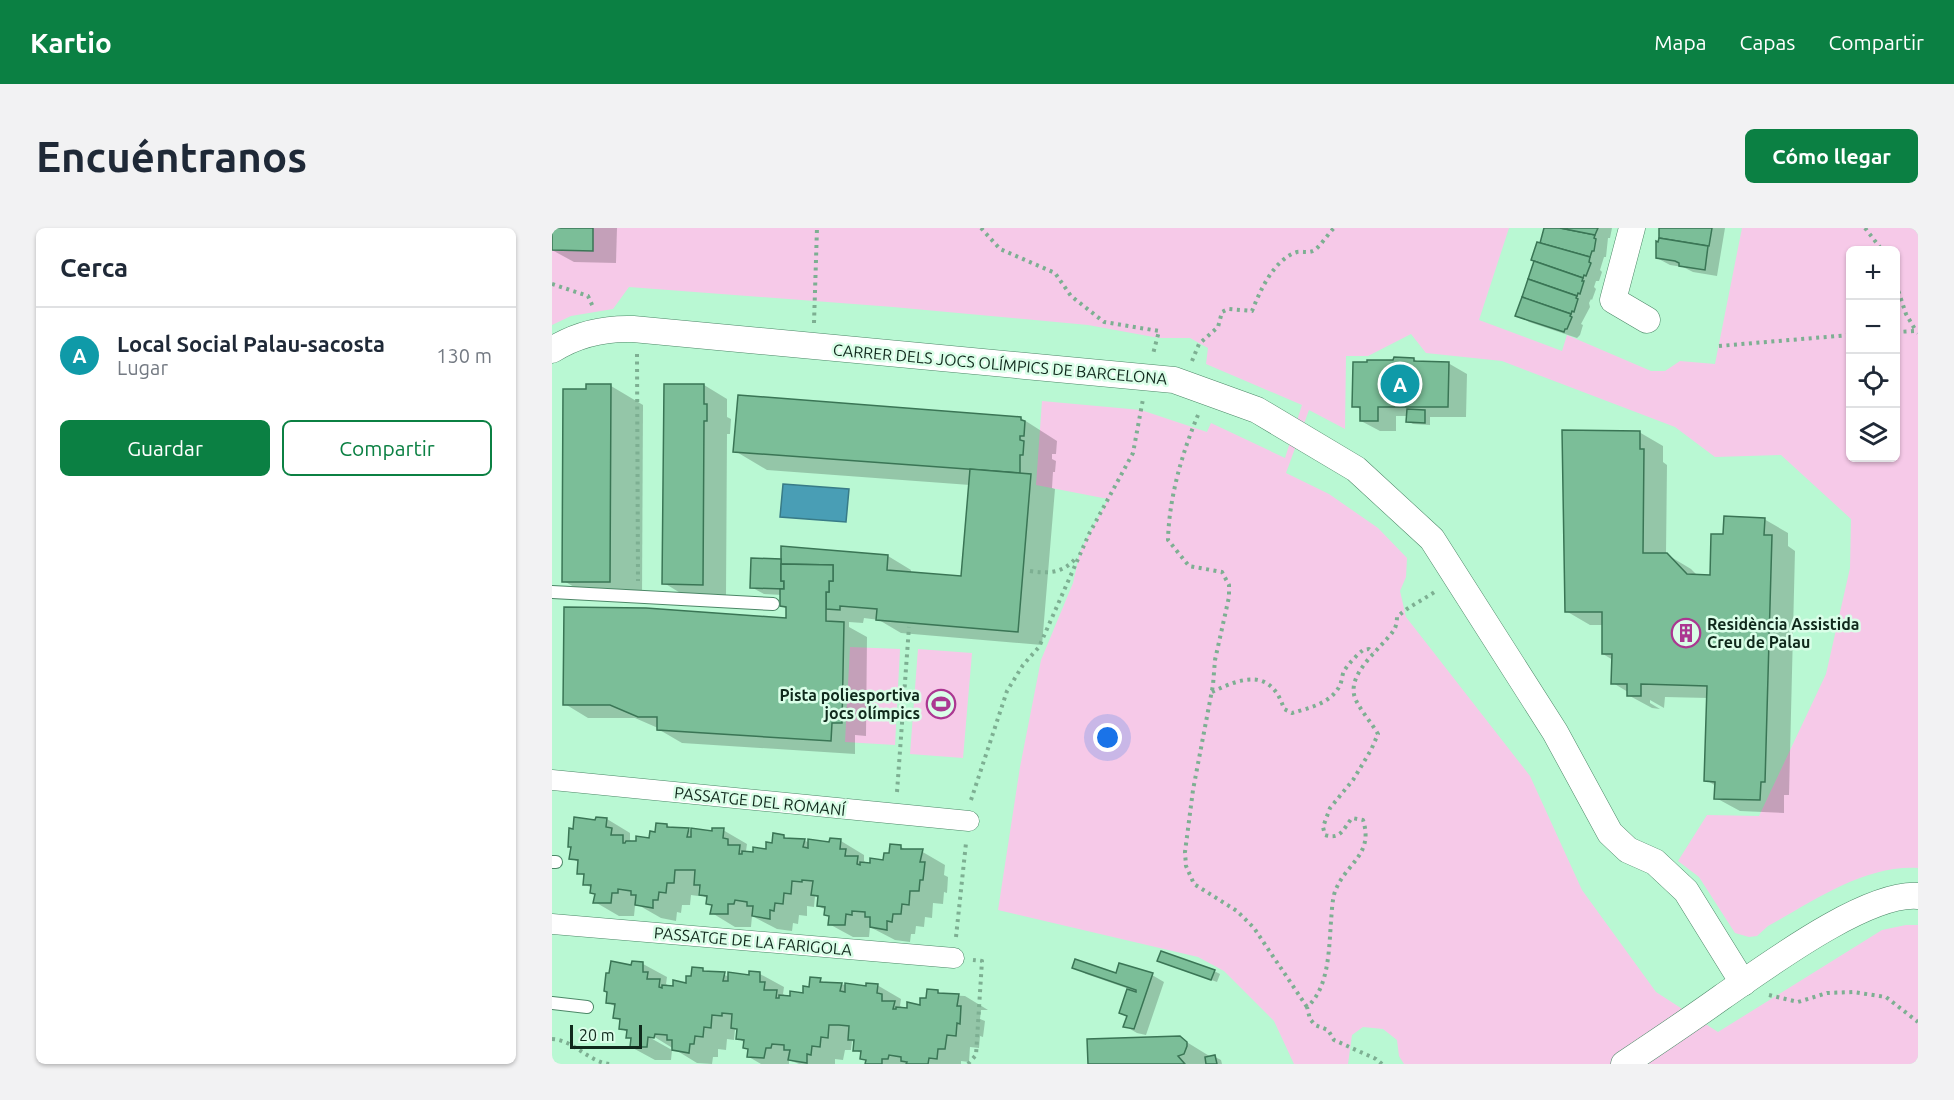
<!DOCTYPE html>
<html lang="es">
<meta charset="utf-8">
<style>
body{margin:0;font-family:Ubuntu,sans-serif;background:#f2f2f3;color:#1f2937}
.controls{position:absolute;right:18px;top:18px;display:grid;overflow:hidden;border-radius:9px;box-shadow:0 2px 4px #0004}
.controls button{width:54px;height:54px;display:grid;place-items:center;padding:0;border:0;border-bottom:2px solid #e0e1e3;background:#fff;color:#1f2937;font:30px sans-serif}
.scale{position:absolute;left:18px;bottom:15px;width:72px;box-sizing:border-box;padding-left:6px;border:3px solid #10291c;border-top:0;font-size:16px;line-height:21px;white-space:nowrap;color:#10291c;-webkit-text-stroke:4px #dafee8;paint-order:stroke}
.you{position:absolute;left:556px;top:510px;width:21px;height:21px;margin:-15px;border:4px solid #fff;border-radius:50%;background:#1a73e8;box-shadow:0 0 0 9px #1a73e833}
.badge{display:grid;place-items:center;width:39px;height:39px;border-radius:50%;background:#0b8043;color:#fff;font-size:20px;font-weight:700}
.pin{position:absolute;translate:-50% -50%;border:3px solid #fff;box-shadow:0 2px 6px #0006}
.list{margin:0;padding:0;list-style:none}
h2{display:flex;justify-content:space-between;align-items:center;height:78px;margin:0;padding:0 24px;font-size:26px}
h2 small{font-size:20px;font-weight:400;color:#747a83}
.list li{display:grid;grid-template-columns:39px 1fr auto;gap:18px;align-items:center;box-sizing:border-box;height:96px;padding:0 24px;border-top:2px solid #e0e1e3}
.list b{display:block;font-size:22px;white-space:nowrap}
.list p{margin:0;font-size:20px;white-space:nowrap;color:#747a83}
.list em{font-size:20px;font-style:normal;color:#747a83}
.actions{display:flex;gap:12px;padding:18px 24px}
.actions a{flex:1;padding:14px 0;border:2px solid #0b8043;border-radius:9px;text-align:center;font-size:21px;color:#0b8043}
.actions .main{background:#0b8043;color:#fff}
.icon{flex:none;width:33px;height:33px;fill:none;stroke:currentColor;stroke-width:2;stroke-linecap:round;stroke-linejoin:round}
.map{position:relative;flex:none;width:1366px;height:836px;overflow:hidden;border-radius:9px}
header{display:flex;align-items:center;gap:36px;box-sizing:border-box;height:84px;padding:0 30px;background:#0b8043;color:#fff}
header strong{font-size:28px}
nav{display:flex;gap:33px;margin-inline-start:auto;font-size:21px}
.intro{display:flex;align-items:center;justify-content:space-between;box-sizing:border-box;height:144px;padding:0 36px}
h1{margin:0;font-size:42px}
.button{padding:15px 27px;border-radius:9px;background:#0b8043;color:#fff;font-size:21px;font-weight:700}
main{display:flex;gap:36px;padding:0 36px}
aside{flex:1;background:#fff;border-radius:9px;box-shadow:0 2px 4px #0004}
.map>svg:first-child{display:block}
.green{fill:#f6c9e8;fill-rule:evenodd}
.water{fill:#499eb5;stroke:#387b87;stroke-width:1.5}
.shadow{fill:#0003}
.building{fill:#7bbe98;stroke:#3a7555;stroke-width:1.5}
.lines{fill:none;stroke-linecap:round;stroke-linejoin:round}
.service-casing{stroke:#4c8767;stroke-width:14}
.pedestrian-casing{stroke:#4c8767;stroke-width:21}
.minor-casing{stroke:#4c8767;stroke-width:27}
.path{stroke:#7daf92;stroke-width:4;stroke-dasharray:3 4.5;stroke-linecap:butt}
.service{stroke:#fff;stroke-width:12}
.pedestrian{stroke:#fff;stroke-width:20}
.minor{stroke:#fff;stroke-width:26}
.labels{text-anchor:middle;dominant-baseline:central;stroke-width:5;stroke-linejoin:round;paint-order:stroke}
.street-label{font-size:16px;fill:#10291c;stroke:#dafee8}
.poi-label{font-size:16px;font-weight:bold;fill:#10291c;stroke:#dafee8;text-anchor:start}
</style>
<header>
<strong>Kartio</strong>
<nav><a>Mapa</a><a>Capas</a><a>Compartir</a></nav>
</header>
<div class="intro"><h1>Encuéntranos</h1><a class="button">Cómo llegar</a></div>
<main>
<aside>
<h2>Cerca<small></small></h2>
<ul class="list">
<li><span class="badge" style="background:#0f9aa8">A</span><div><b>Local Social Palau-sacosta</b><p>Lugar</p></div><em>130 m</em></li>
</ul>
<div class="actions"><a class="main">Guardar</a><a>Compartir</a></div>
</aside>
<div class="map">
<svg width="1366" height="836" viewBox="0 0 1366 836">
<rect width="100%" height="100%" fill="#b9f8d3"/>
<g class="green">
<path d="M41,0H957L927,92L1010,123L1015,107L1099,143H1113L1128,133L1163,136L1190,0H1366V640C1312,637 1262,673 1216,698L1205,708L1197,709L1183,705L1147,649L1126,633L1155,587L1207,588L1274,446L1298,340L1299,291L1229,227L1163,229L1123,199L950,133L874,125L859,106L816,128H794L793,201L757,182L734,245L777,266L826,300L855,330L854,349L848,363L854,389L978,548L1030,662L1104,764L1166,804L1330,702L1354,697H1366V836H852L847,828L845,812L831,801L811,799L800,807L796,836H742L722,793L672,743L646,729L446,682L468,539L489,432L521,355L528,324L556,271L484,257L490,173L589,182L655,204L659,195L733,230L750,177L654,136L656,120L638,110H607L536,97L341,79L77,59L61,81L19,88L0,97V22L41,23ZM1298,22H1344V230H1298Z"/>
<polygon points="298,419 348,421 343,517 293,514"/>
<polygon points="366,421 420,425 411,530 358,526"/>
</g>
<polygon class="water" points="231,256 297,261 294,294 228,289"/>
<g class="shadow">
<polygon points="0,0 65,0 64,35 22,34 0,22"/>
<polygon points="993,0 1060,0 1058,10 1056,10 1054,29 1052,29 1048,42 1050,44 1047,53 1044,53 1042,59 1044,61 1040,72 1039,71 1037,75 1038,79 1029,96 1031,97 1028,107 1025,110 977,94 965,87 990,17"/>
<polygon points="1108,0 1173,0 1165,48 1141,44 1131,39 1118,37 1105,30 1104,25 1109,7"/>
<polygon points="862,131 868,135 896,135 915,146 914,189 878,189 878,197 861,196 856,193 856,188 844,188 844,203 828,203 809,193 810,182 802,178"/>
<polygon points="152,157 175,171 175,189 179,191 178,206 175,206 174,369 135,369 112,355"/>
<polygon points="59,158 91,177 90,372 44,372 12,353 36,163"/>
<polygon points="469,190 505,213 504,226 500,226 500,231 504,233 503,244 501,244 500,260 503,261 490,417 349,405 327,392 312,390 311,395 297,394 297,399 315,409 314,508 303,507 303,526 130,515 106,501 106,500 83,490 36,490 13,476 235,392 235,381 230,378 230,367 212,366 199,359 336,328 359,342 359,346 411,350 418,257 215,242 183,223"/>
<polygon points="1087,204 1111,218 1111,234 1115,237 1114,326 1139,341 1146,348 1159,348 1172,308 1212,291 1236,305 1236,318 1243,323 1237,567 1232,567 1232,585 1188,583 1164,570 1164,558 1154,552 1156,470 1113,469 1112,480 1098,472 1098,475 1108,481 1100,480 1076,467 1076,464 1061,455 1061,432 1051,426 1051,397 1038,397 1014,383"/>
<polygon points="55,591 78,605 78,612 83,615 99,612 115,597 121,601 135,601 141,604 161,605 171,602 195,616 194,623 199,626 215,623 231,608 238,612 252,612 257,615 279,616 289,613 312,627 312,633 317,637 333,634 349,619 356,623 369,623 393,637 392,647 396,649 395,665 392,664 391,676 381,675 380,690 373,689 372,699 364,698 363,706 359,706 358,714 343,712 318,699 317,709 301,709 277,696 278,689 274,686 274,682 266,678 267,670 263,668 262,679 255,678 255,688 247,687 246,696 241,695 240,703 225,701 200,688 199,699 183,699 160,685 161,678 156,676 157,671 149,667 150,658 147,658 146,668 139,667 138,677 130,677 129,685 125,684 124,693 109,690 88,678 83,678 82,688 67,688 43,674 44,667 39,665 40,660 32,656 33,648 27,645 28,635 19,630 45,594"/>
<polygon points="607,733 662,743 668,746 665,754"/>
<polygon points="81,735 91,736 115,749 114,756 119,759 135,756 151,742 157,745 171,746 177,749 198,749 208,746 232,759 231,766 237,770 252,767 268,752 275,756 299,757 303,759 325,757 349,771 348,778 354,781 369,778 385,763 392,767 413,768 436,782 429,782 428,791 433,793 431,809 428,808 427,820 418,819 417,834 409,833 409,836 314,836 315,833 310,831 311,826 303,822 303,815 300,813 299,822 293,822 291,832 283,831 283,836 247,836 237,832 237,836 209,836 197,829 198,822 193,819 193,815 186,810 186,803 183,801 182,812 175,811 174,822 166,821 166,829 161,829 160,836 145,835 96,805 95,808 120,822 119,832 103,832 79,819 81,812 76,809 76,805 69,800 69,793 63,789 64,779 55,774 81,738"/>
<polygon points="522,739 565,747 600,747 612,754 594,807 585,805 573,798 576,789 569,784 577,761 534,746"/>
<polygon points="628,810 659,829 663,829 669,832 670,836 537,836"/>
</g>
<g class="building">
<polygon points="0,0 41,0 41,23 0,22"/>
<polygon points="992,0 1008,0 1043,7 1042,10 1044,11 1042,23 1040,23 1038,29 988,15"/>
<polygon points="1008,0 1046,0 1043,7"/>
<polygon points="1107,0 1160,0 1157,18 1107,10"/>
<polygon points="1107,10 1156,18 1153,42 1127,38 1127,35 1123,33 1104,30 1104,13 1106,14"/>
<polygon points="985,14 1038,29 1037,34 1039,35 1034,48 1032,47 1031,50 979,32"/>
<polygon points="982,33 1031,50 1030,53 1032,53 1028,66 1026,65 1025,68 976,51"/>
<polygon points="976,51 1025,68 1024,70 1026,71 1022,84 1020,83 1019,86 970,69"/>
<polygon points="970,69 1019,86 1018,88 1020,89 1015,101 1013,101 1012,104 963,88"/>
<polygon points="842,129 862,130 862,133 897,134 896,179 826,179 826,193 808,193 808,179 800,179 801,134 815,134 815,132 841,132"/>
<polygon points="34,156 59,156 58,354 10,354 11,161 34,161"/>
<polygon points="112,156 152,156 152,176 155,176 155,193 152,193 151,357 110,356"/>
<polygon points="186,167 469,189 469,192 473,193 472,208 468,208 468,212 472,213 471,227 468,227 468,245 181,224"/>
<polygon points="855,181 873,182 873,195 854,194"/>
<polygon points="1010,202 1088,203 1088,221 1092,221 1091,325 1115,325 1135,346 1158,347 1159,306 1171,306 1172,288 1213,290 1212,307 1220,307 1213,554 1209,554 1208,572 1162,571 1163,554 1152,553 1155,458 1089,456 1089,468 1075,468 1075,456 1059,456 1060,426 1050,426 1050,384 1013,384"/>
<polygon points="418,241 479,246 466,404 324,392 325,381 288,378 288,382 274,381 274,364 277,364 277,353 281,353 281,337 229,336 229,318 336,327 335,342 409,348"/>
<polygon points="199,330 229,331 229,353 232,353 232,361 198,360"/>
<polygon points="229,336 281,337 281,353 277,353 277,364 274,364 274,393 292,394 290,495 280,495 279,513 105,502 105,489 86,489 58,477 11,477 12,379 94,380 234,390 234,379 228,378 228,361 232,361 232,353 229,353"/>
<polygon points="22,589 43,592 44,589 55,590 54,599 60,600 59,607 71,607 71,615 73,615 74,613 84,613 84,608 97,610 98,603 103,604 104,595 115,596 115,599 137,600 135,609 139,609 139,600 160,603 160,600 172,600 171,610 176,611 176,617 188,617 187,626 190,626 190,623 201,624 201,619 214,621 214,614 220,615 221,605 232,607 232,610 253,611 251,619 256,620 256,611 277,614 278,610 289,611 288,621 294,621 293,628 306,628 305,636 308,637 308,634 318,635 318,630 331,632 332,625 337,625 338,616 349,617 349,621 371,621 368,634 373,634 371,652 368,652 367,663 358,663 357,677 350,676 349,686 341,686 340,694 335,693 335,702 318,699 318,689 313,689 313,684 300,683 300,687 294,686 293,697 276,697 277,688 272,687 273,679 265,678 266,668 259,667 261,653 250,652 250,654 240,653 239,666 232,665 231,676 223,675 222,683 218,682 218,691 200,688 201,678 195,678 195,674 183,672 182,676 176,676 176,686 158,686 160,677 154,676 155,668 147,667 148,657 142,657 143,642 123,642 122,655 115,655 114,665 107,664 106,672 101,672 101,680 83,677 84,667 79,667 79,663 66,661 66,665 60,665 59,675 41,675 43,666 38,665 39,657 31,657 32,646 25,646 26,632 17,631 19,619 16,619 17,600 21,601"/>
<polygon points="609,723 663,742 659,752 605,733"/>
<polygon points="523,731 564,745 567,735 601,745 582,801 571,799 575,788 567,785 575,761 584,764 584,762 520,740"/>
<polygon points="59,733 79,737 80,733 91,734 91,744 96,744 95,751 108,751 107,759 110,760 110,757 121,758 121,752 134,755 134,748 139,748 140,739 151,740 151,743 173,744 171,753 176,753 176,744 197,747 197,743 208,744 208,754 213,754 212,762 225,762 224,770 227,770 227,767 238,768 238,763 251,765 251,758 257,759 258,749 269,750 268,754 290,755 288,763 293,764 293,755 314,758 314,755 326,756 325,765 330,766 330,773 343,773 341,781 344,781 344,779 355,780 355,774 368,777 368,770 374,770 375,761 386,762 386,765 407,766 405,778 409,778 408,796 405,795 404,808 395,807 393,821 386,821 385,831 377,830 376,836 354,836 355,834 349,833 349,829 337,827 336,831 330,831 330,836 313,836 314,832 308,831 309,823 301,823 302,812 296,812 297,798 287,797 277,797 276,810 269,809 268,819 260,818 259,827 255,826 255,835 236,832 238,822 232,822 232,817 220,816 219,820 214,820 212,830 195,829 196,821 191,820 192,812 184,811 185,801 179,800 180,786 170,785 170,788 160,787 159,800 152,799 151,809 143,808 142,816 138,816 137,825 120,822 120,812 115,812 115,807 103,806 102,810 96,809 95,819 78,819 79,810 74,810 75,802 67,801 68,791 61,790 63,776 54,775 55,764 52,763 54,745 57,745"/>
<polygon points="628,808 635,814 635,818 632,826 626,828 633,836 536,836 535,811"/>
<polygon points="663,827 665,836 654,836 653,829"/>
</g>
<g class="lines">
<g class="service-casing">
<g id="service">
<polyline points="0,364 221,376"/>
<polyline points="0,634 4,634"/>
<polyline points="0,775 35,779"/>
</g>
</g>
<g class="pedestrian-casing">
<g id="pedestrian">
<polyline points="0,552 417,593"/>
<polyline points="0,696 402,730"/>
</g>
</g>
<g class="minor-casing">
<g id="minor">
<polyline points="1080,0 1061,72 1095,92"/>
<path d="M0,122C25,106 51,100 81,101L622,152L705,182L804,241L880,311L1003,504L1058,605L1076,622L1103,634L1134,663L1191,755"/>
<path d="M1072,836C1105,814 1138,792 1170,769C1214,739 1314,664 1366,668"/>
</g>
</g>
<g class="path">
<polyline points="429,0 448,21 503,45 519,68 552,94 607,103 601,126"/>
<polyline points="1313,0 1330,22"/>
<polyline points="0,56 36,68 41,79"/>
<polyline points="1344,56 1354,86 1364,103"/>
<polyline points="262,95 265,0"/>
<polyline points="1344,104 1364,103 1366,105"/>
<polyline points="1167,118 1298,107"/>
<polyline points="85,126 86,353"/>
<path d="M640,133L647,116L666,99L670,84L676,81L700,83C708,63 722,31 745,24C752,23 758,26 764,21C769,17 776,6 782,0"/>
<path d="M646,187C630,225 617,270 616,312L637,338L670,344L677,357V369L663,432L661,457L641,562L633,624L634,638L642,656L685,683L702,700L755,779"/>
<path d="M478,343C497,346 511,345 524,330"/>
<path d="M660,464C691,449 719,440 732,481L740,485C757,480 780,475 788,457C790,453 790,447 792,443C797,435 804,428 811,422L817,421L821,425"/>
<polyline points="345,564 357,399"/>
<polyline points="419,572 455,463 471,437 487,419 537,306 581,225 591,171"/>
<polyline points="404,709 414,615"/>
<polyline points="1217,767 1246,774 1275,765 1301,764 1334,769 1366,794"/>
<path d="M0,811C22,812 36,834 58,836"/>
<polyline points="416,836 424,827 430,733 421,732"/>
<path d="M830,836L824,831L782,812L776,802L763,797L758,791L755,779C777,760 777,721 779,693C780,683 780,670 784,661C795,635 822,626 811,592L800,590C791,601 789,612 773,607L771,599L778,580L801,552L819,522L826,506C819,494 808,482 803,470C794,445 830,420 842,402C844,399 845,393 845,389C857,378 871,372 884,363"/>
</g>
<use href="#service" class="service"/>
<use href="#pedestrian" class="pedestrian"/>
<use href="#minor" class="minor"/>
</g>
<defs>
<g id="building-ring" transform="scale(1.5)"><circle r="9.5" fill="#dafee8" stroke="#ab3791" stroke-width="1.5"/><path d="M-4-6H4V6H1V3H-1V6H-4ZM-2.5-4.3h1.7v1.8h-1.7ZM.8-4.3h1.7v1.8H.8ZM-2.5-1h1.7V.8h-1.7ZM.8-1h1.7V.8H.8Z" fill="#ab3791"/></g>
<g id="stadium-ring" transform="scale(1.5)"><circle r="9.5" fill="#dafee8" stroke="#ab3791" stroke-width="1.5"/><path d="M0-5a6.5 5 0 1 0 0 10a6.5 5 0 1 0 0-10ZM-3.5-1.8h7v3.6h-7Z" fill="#ab3791"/></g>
</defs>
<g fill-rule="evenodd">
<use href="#building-ring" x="1134" y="405"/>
<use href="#stadium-ring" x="389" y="476"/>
</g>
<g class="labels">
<g class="street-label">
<text transform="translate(448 136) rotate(5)">CARRER DELS JOCS OLÍMPICS DE BARCELONA</text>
<text transform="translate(208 573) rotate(6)">PASSATGE DEL ROMANÍ</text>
<text transform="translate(201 713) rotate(5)">PASSATGE DE LA FARIGOLA</text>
</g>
<g class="poi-label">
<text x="1155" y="396">Residència Assistida<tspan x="1155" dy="18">Creu de Palau</tspan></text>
<text x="368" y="467" text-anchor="end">Pista poliesportiva<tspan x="368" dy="18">jocs olímpics</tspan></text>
</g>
</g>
</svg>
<div class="controls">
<button>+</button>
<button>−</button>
<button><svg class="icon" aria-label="locate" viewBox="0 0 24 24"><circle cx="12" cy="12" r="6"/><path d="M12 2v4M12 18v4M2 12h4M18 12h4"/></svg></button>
<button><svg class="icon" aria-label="layers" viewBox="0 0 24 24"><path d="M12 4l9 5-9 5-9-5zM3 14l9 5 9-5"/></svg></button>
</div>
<div class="scale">20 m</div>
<div class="you"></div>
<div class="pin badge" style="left:848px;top:156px;background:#0f9aa8">A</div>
</div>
</main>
